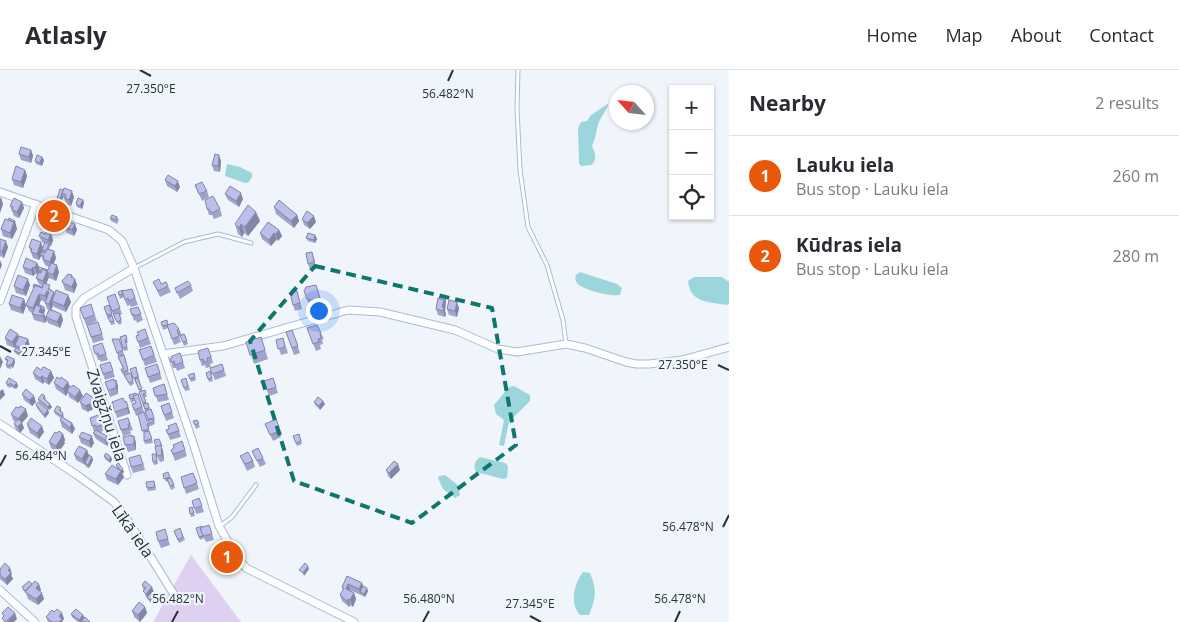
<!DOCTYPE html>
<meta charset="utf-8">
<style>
body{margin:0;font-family:"Open Sans",sans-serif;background:#f7f7f7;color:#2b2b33}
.controls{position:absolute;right:15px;top:15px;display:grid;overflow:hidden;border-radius:0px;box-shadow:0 1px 4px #0004}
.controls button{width:45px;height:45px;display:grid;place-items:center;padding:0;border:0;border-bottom:1px solid #e1e1e2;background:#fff;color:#2b2b33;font:25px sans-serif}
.compass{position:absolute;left:609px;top:15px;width:45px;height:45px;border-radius:50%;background:#fff;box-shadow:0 1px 4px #0004;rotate:297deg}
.you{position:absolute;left:318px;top:240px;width:18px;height:18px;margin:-12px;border:4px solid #fff;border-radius:50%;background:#1a73e8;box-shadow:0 0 0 8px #1a73e833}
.badge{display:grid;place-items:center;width:32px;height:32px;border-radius:50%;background:#ea580c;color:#fff;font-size:16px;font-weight:700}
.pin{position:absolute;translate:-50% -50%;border:2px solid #fff;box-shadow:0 1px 5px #0006}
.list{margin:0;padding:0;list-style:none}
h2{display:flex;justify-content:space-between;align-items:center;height:65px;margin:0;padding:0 20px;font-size:21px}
h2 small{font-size:16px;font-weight:400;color:#7c7c81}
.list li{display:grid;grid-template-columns:32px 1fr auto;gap:15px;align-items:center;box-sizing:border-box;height:80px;padding:0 20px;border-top:1px solid #e1e1e2}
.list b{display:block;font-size:19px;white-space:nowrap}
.list p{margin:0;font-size:16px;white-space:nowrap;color:#7c7c81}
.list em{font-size:16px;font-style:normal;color:#7c7c81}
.icon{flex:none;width:28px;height:28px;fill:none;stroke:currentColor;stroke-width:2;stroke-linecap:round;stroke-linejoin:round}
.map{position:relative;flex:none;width:729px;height:552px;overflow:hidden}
header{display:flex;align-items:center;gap:30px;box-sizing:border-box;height:70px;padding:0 25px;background:#fff;border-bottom:1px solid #e1e1e2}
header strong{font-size:24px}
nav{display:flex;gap:28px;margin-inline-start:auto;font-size:18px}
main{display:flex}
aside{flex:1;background:#fff}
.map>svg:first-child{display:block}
.green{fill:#dfcff1}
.water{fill:#9cd6dc}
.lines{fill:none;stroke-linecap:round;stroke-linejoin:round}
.lane-casing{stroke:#a5bcd9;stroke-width:5}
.street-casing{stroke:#a5bcd9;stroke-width:9}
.lane{stroke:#fff;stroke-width:3}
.street{stroke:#fff;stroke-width:7}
.wall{fill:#a1a4c9}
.shaded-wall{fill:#8386a4}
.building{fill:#bbbfea;stroke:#8386a4}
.marked{fill:none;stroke:#0f766e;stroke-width:4;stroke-dasharray:10 6;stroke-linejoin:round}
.ticks{fill:none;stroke:#28313c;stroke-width:2}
.labels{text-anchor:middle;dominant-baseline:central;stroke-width:4.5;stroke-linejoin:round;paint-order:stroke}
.street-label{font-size:16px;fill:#28313c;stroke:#f0f5fb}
.ticks-label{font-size:12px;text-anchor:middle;fill:#28313c;stroke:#f0f5fb;stroke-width:4.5;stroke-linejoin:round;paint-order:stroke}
</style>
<header>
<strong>Atlasly</strong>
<nav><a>Home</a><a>Map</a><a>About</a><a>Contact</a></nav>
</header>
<main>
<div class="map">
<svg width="729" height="552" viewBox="0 0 729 552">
<rect width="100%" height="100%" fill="#f0f5fb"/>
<polygon class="green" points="191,485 241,552 153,552"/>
<g class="water">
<path d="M609,33C607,40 602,45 599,52C596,60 596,68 592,76C595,83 598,90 591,95L581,96L579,93L578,58L581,52L587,51L591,45Z"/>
<polygon points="227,94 240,97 252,103 252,107 249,112 245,113 225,106"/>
<path d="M580,202L617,214L622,218L620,225C612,227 582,220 577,213C575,210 575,209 576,205Z"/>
<path d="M694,207H722L729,212V233L727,235C709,232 690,233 688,211Z"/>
<polygon points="514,316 530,325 530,331 509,352 504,376 499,375 504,350 496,344 494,335 509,317"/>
<path d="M480,387L505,393L508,396L507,408L503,409L476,402C473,396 474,392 480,387Z"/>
<polygon points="445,405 458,415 460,425 455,428 443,419 438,408 439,406"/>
<path d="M583,502L590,503C597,520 596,528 589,545H580C569,533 574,514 583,502Z"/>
</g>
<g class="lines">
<g class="lane-casing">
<g id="lane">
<polyline points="518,0 517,38 520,100 528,157 547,195 563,250 566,274"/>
<polyline points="134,198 184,172 218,164 251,173"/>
<polyline points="220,456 232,447 256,415"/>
</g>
</g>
<g class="street-casing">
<g id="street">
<polyline points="0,122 109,160 122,171 134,198 193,373 219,456 236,486 246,498 354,552"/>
<polyline points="0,231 36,134"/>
<polyline points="163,284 223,276 348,240 380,242 455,260 498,279 517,282 566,274 585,278 626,292 636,294 649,294 682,290 729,277"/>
<polyline points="0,354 77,405 114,432 127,449 178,531"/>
<polyline points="127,405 76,247 76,238 84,228 134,198"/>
<polyline points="0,520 35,552"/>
</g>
</g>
<use href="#lane" class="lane"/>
<use href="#street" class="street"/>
</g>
<g class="wall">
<polygon points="31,80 33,86 31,93 21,90 19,84"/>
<polygon points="42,87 44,90 42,96 36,94 35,91"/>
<polygon points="221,91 220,102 214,101 212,95"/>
<polygon points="25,100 27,106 23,118 14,115 12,109"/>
<polygon points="165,110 180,117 177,122 167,116"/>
<polygon points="195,115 207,121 209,127 202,131"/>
<polygon points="60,119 74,127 71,136 67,134 63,127 60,136 57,135 56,132"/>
<polygon points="225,124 243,129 239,137 228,130"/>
<polygon points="83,130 84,133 82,139 77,137 76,134"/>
<polygon points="22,132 24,138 19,148 14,146 10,136"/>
<polygon points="274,137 297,145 299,151 294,158 276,144"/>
<polygon points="207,139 220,139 222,146 214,149 212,145 209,145"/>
<polygon points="117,147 119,150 117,154 111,151 110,148"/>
<polygon points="302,149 316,152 310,159 304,155"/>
<polygon points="260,151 248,166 244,163 242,167 238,164 235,154"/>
<polygon points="54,152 50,163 41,159 39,153"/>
<polygon points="16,154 15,156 17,159 12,169 3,166 1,159"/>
<polygon points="75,154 77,160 74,166 67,163 64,156"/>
<polygon points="279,160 282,166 278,171 277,169 271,176 262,169 260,163"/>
<polygon points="51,164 53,170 51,176 50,176 50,177 49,179 54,181 56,188 53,194 59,202 56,211 49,208 49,207 46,214 55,224 68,225 71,232 66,242 54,237 53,235 51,241 47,239 45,233 45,232 41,230 39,235 44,237 45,240 44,244 47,250 45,253 34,250 32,244 32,243 29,241 26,235 34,218 33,217 43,217 43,216 39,214 36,208 39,201 38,205 35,204 33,206 25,203 23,197 37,193 39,198 48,200 49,197 45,195 41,186 39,190 33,188 29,177 43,178 45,174 42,172 39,166"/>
<polygon points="315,165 317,169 315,173 308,171 306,168"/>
<polygon points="0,169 8,177 4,188 0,186"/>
<polygon points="314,188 316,199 310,200 308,194"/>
<polygon points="73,208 75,209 77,215 74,223 65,220 62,211"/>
<polygon points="153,212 168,216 171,222 160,227"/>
<polygon points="30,215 26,226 16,223 14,216"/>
<polygon points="191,215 193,221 180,229 175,218"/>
<polygon points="316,215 322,234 312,237 309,235 307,229"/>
<polygon points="132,219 138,235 131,237 130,235 127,236 124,227 120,229 118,222"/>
<polygon points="297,221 302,239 295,241 293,235"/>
<polygon points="115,224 122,244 120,245 122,253 119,255 114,247 107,227"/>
<polygon points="24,229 26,236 23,244 11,240 9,234"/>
<polygon points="446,230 445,241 446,244 445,247 438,245 436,239"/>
<polygon points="91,234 97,251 86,255 80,238"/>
<polygon points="109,235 115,254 111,255 109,248 108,249 104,237"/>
<polygon points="138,237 143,250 137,253 136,250 134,251 130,239"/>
<polygon points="459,238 457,247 449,245 447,239"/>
<polygon points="61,244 63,250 60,258 48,253 46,247"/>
<polygon points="98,252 104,270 93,273 87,255"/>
<polygon points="161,252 179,259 182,265 184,264 188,274 184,276 181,266 179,266 181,272 174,275 168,258 163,260"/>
<polygon points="307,258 321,263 324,269 322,269 323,274 320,275 321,279 316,281"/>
<polygon points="145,259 151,274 140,278 136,266 139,265"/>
<polygon points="292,260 300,283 294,285 286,262"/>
<polygon points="126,265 128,273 126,273 128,280 124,281 120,267"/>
<polygon points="19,266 28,269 30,276 26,285 23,284 22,287 16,284 14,281 16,277 15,278 7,275 5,268"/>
<polygon points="261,267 268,289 254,294 246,272"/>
<polygon points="283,268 288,283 281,285 276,270"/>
<polygon points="119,269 125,287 129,303 123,305 121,299 123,299 117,283"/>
<polygon points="102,273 108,290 101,292 100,290 98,290 93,276"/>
<polygon points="151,276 157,292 145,296 139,280"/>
<polygon points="180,283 185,298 177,301 176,298 173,298 170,289"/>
<polygon points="211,285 213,293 210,294 211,297 206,298 205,295 202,296 200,290"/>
<polygon points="5,289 14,289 15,292 13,298 11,297 11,299 7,298 6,295 7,292"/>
<polygon points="110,292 115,307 105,310 100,295"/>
<polygon points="157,294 162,309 150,313 145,298"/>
<polygon points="222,294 226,306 215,310 210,298"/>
<polygon points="130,299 138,303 140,313 139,313 142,321 145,320 147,327 144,327 146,333 148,333 150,340 151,339 155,351 154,351 155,354 148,357 153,373 145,374 144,371 144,364 138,345 136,346 132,334 136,333 135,331 131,333 129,325 138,324 147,351 148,351 139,322 140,322 137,314 136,314"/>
<polygon points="41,300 51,301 54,308 49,315 44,312 43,314 35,309 33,303"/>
<polygon points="210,301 213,311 209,312 206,303"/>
<polygon points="131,303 134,314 130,316 124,305"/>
<polygon points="194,303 196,310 191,312 188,305"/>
<polygon points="9,308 18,316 16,319 11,317 10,318 7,316 6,313"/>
<polygon points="186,308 190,320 185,321 181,310"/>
<polygon points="273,308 278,323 269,326 264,311"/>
<polygon points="60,309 68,312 70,317 83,326 78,333 69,327 68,322 66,326 56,319 54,313"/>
<polygon points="116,310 118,316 118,324 110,327 105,312"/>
<polygon points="164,314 169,330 158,332 153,318"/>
<polygon points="22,324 36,332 32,336 24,330"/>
<polygon points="45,326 46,329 45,330 52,337 49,340 39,332 38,329"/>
<polygon points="126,331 130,343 129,344 117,348 112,332"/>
<polygon points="323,331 325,334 320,340 315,335 314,332"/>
<polygon points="80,332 96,334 91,341 90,340 88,342 82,339"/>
<polygon points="169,333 174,348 166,351 161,336"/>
<polygon points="99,334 105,347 102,348 102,347 106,360 100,362 109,372 107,376 96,369 93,363 94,362 90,348 101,344"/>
<polygon points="36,335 48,340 49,343 45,348 37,338"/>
<polygon points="61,338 61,341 64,346 63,348 72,353 75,359 72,364 62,357 60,350 61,348 55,344 54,341"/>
<polygon points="11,344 28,346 22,353 24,358 20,363 16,360 14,354 15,352 13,350"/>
<polygon points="128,348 133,360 130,361 131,364 123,366 121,360"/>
<polygon points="197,350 200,357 196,359 193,351"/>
<polygon points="176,353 181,367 170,370 166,360 169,359"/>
<polygon points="27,354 44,362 39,369 30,363"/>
<polygon points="265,354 279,357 282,363 280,364 281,367 273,371"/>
<polygon points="57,363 63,364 65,370 64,372 65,373 58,383 51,378 49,372"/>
<polygon points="299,364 302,374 297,376 293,366"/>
<polygon points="134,366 136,373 136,380 128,382 125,375 132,367"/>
<polygon points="79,367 94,373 91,378 81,373"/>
<polygon points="159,369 163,381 164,391 160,392 157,386"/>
<polygon points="182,371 187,386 175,391 171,380 174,378"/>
<polygon points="87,380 89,385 92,387 93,390 89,398 86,397 85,394 85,395 76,390 74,384"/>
<polygon points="252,381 263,388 266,394 260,397"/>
<polygon points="156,384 158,394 154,395 153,392"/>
<polygon points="104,386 111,387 112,390 110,393 105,389"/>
<polygon points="240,386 253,391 255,397 247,401"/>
<polygon points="143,392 145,400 133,403 131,397"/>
<polygon points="116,395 124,402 122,404 124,407 118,415 107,410 105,404 117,398"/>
<polygon points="386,400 400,400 391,409 388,406"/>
<polygon points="168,402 170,408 171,408 175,418 171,420 168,411 166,412 163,404"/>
<polygon points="193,403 199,419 186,424 181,407"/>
<polygon points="155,414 156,420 148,421 147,418"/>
<polygon points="199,428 204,442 196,444 192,431"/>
<polygon points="192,437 195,446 191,447 189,438"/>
<polygon points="209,455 214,470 206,472 204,468 200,470 196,458 202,458"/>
<polygon points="180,458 185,470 179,473 174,461"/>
<polygon points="167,466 170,475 161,478 158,471"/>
<polygon points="0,499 12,504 11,505 13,509 7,515 0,509"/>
<polygon points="347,506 362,513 364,517 368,521 365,527 350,520 354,523 356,529 353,537 350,535 349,537 342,531 340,525 343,520 342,517"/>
<polygon points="32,515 41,520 40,521 44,529 38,535 28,529 26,523 23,520 22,517"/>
<polygon points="142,515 152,517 154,523 153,525 155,528 151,533 146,527"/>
<polygon points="145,537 147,543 140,552 134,547 132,541"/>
<polygon points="54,542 62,543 64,549 62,551 63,552 48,552 46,547"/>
<polygon points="71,544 83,545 84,548 90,552 78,552 72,547"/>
</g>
<g class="shaded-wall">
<polygon points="31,80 33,86 31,93 29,87"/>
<polygon points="219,85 221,91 220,102 218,96"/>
<polygon points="42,87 44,90 42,96 40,93"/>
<polygon points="25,100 27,106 23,118 21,112"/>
<polygon points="178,111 180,117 177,122 175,116"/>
<polygon points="72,121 74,127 71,136 69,130"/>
<polygon points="241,123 243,129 239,137 236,131"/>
<polygon points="62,124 63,127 60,136 59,133"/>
<polygon points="1,127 3,134 0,143 0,129"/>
<polygon points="83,130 84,133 82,139 80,136"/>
<polygon points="22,132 24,138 19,148 17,142"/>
<polygon points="256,142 260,151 248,166 245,157"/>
<polygon points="52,145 54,152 50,163 48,156"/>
<polygon points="297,145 299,151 294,158 291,151"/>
<polygon points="314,146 316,152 310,159 307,153"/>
<polygon points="15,151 17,159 12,169 10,163"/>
<polygon points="75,154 77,160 74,166 72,160"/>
<polygon points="241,154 244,163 242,167 239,158"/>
<polygon points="279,160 282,166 278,171 276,164"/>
<polygon points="274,163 277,169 271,176 269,170"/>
<polygon points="51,164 53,170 51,176 48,170"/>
<polygon points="315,165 317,169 315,173 314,170"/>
<polygon points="6,171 8,177 4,188 2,182"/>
<polygon points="41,172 43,178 41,185 40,184 41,186 39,190 37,184"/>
<polygon points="54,181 56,188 52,198 50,192"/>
<polygon points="312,182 314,188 316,199 314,192"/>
<polygon points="0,190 2,195 0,200"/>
<polygon points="37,193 40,199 38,205 35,198"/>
<polygon points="57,195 59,202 56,211 53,205"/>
<polygon points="33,197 35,204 33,206 31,200"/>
<polygon points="47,201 49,207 45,217 43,211"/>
<polygon points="72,205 74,210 75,209 77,215 74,223 72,217 71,207"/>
<polygon points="28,209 30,215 26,226 23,220"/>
<polygon points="47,221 49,227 47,232 45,226"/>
<polygon points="54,222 56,228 52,231 53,235 51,241 49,234"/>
<polygon points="39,224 41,230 35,244 33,238"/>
<polygon points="68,225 71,232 66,242 64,236"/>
<polygon points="445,227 446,230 445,241 446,244 445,247 442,237 444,230"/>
<polygon points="24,229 26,236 23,244 20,238"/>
<polygon points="457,232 459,238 457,247 455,241"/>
<polygon points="41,237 44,237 45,240 43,246 39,242"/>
<polygon points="44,244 47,250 45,253 43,246"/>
<polygon points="61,244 63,250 60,258 57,252"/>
<polygon points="18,264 20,270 15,275 16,277 15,278 12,272"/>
<polygon points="28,269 30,276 26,285 23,279"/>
<polygon points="0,286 3,292 0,299"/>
<polygon points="14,289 15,292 13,298 12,295"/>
<polygon points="51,301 54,308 49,315 47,309"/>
<polygon points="42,306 44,312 43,314 40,308"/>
<polygon points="116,310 118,316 118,324 116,318"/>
<polygon points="68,312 70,318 66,326 63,319"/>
<polygon points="17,313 18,316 16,319 14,316"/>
<polygon points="3,319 5,325 0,330 0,321"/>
<polygon points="80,320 83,326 78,333 75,327"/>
<polygon points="34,326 36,332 32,336 29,330"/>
<polygon points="94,328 96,334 91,341 89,335"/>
<polygon points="323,331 325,334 320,340 319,336"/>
<polygon points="50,334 52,337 49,340 48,337"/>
<polygon points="88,334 90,340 88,342 86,336"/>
<polygon points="128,336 130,343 129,344 127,338"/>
<polygon points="26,339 28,346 22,353 24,358 20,363 18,357 18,349"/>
<polygon points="48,340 49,343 45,348 44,345"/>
<polygon points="72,353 75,359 72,364 70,358"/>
<polygon points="42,356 44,362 39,369 37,363"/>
<polygon points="63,364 65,370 64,372 65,373 58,383 56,376"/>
<polygon points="92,366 94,373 91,378 89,371"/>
<polygon points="107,366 109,372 107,376 105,370"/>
<polygon points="134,366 136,373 136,380 134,374"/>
<polygon points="161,375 163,381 164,391 162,385"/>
<polygon points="87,380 89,386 85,395 82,389"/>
<polygon points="92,387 93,390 89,398 88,395"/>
<polygon points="111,387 112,390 110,393 109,390"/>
<polygon points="398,394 400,400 391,409 389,403"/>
<polygon points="123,399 124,402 122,404 124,407 118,415 116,409 121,401"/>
<polygon points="308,496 309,499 304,506 303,503"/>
<polygon points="10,498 12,504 11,505 13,509 7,515 5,509 8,500"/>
<polygon points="362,513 364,519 360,522 359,519"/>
<polygon points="39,514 41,520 38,524 36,518"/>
<polygon points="348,514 350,520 348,525 346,519"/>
<polygon points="152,517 154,523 149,530 146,524"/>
<polygon points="367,518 368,521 365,527 364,524"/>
<polygon points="42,523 44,529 38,535 36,529"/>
<polygon points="354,523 356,529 353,537 350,530"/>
<polygon points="154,525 155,528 151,533 150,530"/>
<polygon points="348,529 350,535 349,537 347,531"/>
<polygon points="145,537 147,543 140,552 138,545"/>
<polygon points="15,543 17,549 14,552 6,552"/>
<polygon points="62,543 64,549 62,551 63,552 59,552 59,546"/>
<polygon points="83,545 85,548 81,552 80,552 79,550"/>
</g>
<g class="building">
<polygon points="21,77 31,80 29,87 19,84"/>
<polygon points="215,84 219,85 218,96 212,95"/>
<polygon points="37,85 42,87 40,93 35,91"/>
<polygon points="16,96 25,100 21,112 12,109"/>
<polygon points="168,105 178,111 175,116 165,110"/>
<polygon points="202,112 207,121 199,124 195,115"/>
<polygon points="230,116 241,123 236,131 225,124"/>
<polygon points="64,118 72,121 69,130 65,128 66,125 62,123"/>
<polygon points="60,119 63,120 59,133 56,132"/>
<polygon points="213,126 220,139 212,143 209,139 207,139 205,130"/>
<polygon points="14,128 22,132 17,142 12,140 13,137 10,136"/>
<polygon points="78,128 83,130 80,136 76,134"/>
<polygon points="279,130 297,145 291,151 274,137"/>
<polygon points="248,135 256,142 245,157 241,154 239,158 235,154"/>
<polygon points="307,141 314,146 307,153 302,149"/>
<polygon points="43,142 52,145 48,156 39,153"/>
<polygon points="112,145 117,147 116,150 110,148"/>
<polygon points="9,148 15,151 14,154 14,152 8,150"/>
<polygon points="5,149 14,152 10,163 1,159"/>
<polygon points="67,151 75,154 72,160 64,156"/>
<polygon points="268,152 279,160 276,164 274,163 269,170 260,163"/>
<polygon points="41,162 45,164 46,162 51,164 48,170 39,166"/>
<polygon points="308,163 315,165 314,170 306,168"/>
<polygon points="0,169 6,171 2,182 0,181"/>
<polygon points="32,169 41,172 37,184 31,182 32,179 29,177"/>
<polygon points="45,172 49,174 46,181 42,179"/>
<polygon points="47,179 54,181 50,192 43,189 44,186 40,184 41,182 45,183"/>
<polygon points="312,182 314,192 308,194 306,183"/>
<polygon points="26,188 37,193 35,198 33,197 31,200 23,197"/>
<polygon points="51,193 57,195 53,205 47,202"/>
<polygon points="39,197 48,200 47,202 47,201 42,199 42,201 38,200"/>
<polygon points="42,199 47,201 43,211 36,208 39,202 41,203"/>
<polygon points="68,204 72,205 71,207 75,209 72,217 63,213 62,211"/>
<polygon points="18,205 28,209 23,220 14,216"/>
<polygon points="159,209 161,214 166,212 168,216 158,221 153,212"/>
<polygon points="188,211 191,215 177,223 175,218"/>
<polygon points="44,213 50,215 48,219 54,222 49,234 45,233 49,222 47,221 45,226 39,224 33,238 26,235 35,215 42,218"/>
<polygon points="34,214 43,217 42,218 35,215 35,217 33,217"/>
<polygon points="316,215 320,228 310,230 307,229 304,221 306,217"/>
<polygon points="132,219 135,228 129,231 128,228 125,230 122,221"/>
<polygon points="56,220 68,225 64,236 52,231"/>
<polygon points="123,220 123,221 122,221 123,224 119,225 118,222"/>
<polygon points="297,221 300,233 293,235 290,223"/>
<polygon points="115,224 120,238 112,241 107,227"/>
<polygon points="12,225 24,229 20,238 9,234"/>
<polygon points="440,226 445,227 444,231 444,230 439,228"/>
<polygon points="438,228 444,230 442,237 444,238 443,241 436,239"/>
<polygon points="449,230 457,232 455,241 447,239"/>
<polygon points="38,234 44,237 43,241 41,237 38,236"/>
<polygon points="91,234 94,245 84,249 80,238"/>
<polygon points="36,235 41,237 39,242 44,244 43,246 32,244"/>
<polygon points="109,235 112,244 107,245 104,237"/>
<polygon points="138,237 141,244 134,246 134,244 132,245 130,239"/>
<polygon points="49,240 52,241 52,240 61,244 57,252 46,247"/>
<polygon points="119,243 121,250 117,252 113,244"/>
<polygon points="112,246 114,251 110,252 108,247"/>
<polygon points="167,250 168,255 162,256 161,252"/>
<polygon points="98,252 102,264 91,267 87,255"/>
<polygon points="174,253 179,259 177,260 179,266 172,269 167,255"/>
<polygon points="317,255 321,263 320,263 321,268 318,269 319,272 313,274 307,258"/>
<polygon points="10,259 18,264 12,272 5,268"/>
<polygon points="145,259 148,268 138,272 136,266 139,265 137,262"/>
<polygon points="292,260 298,276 292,278 286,262"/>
<polygon points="184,264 187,271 183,272 180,266"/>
<polygon points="126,265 127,269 125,270 127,277 123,278 120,267"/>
<polygon points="19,266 28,269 23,279 15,275"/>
<polygon points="261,267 265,280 250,285 246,272"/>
<polygon points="283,268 285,277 278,279 276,270"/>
<polygon points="112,269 119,269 123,280 117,283"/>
<polygon points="102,273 106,284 99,286 98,283 95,284 93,276"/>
<polygon points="151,276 154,285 143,290 139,280"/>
<polygon points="16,278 22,280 20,283 14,281"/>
<polygon points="208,278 211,287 207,288 208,291 204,292 203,289 200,290 198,281"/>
<polygon points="180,283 183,292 175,295 174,291 171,292 170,289 172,288 172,286"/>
<polygon points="124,285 128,300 122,302 121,299 124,299 118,287"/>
<polygon points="7,286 14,289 12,295 10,294 10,296 6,295 8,290 5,289"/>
<polygon points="110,292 113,301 103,304 100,295"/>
<polygon points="157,294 160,303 148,307 145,298"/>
<polygon points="222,294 224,300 212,304 210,298"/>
<polygon points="37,297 41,300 43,297 46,298 51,301 47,309 42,306 40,308 33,303"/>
<polygon points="136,297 138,307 133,308 130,299"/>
<polygon points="210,301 212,308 208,309 206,303"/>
<polygon points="131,303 133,311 129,313 124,305"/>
<polygon points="194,303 195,307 190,309 188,305"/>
<polygon points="57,307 60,309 61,307 68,312 63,319 54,313"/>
<polygon points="9,308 17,313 14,316 10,313 9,315 6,313"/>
<polygon points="138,308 142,319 139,320 135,309"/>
<polygon points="186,308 188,316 184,318 181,310"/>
<polygon points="273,308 276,317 267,320 264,311"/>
<polygon points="114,309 114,311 116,310 116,318 108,320 105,312"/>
<polygon points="164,314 167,324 155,326 153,318"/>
<polygon points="73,315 80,320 75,327 67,321 70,316 72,317"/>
<polygon points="26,319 34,326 29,330 22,324"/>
<polygon points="145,320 146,323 143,324 146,332 143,333 139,322"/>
<polygon points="86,323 94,328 89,335 88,334 86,336 80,332"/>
<polygon points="136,323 137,325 133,326 134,328 130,329 129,325"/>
<polygon points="42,324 45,326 43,328 50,334 48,337 38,329"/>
<polygon points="138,324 142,337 134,340 132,334 136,333 133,326"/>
<polygon points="318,327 323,331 319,336 314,332"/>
<polygon points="123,328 125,332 126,331 128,336 127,338 115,342 112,332"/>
<polygon points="38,332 48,340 44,345 36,335"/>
<polygon points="148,333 149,338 145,339 143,334"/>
<polygon points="169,333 172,342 164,345 161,336"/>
<polygon points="97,334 99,334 104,344 101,345"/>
<polygon points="20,336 26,339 18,349 22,352 18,357 14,354 18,349 11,344 16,337 19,338"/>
<polygon points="57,336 61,338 59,340 63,343 62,346 54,341"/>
<polygon points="151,339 154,348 148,349 145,341"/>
<polygon points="144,342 147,351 153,349 154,351 147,354 149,359 142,361 138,344"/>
<polygon points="101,344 104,354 96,357 95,355 92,356 90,348"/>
<polygon points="62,347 72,353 70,358 60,350"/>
<polygon points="31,348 42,356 37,363 28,357 29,355 27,354"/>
<polygon points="128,348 130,354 128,354 129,358 121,360 118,351"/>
<polygon points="276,349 279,357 277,358 279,361 270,365 265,354"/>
<polygon points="197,350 199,353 195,355 193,351"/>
<polygon points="176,353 179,361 168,364 166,360 169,359 168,356"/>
<polygon points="96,360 107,366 105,370 93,363"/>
<polygon points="59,361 63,364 61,366 62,367 56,376 49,372 55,362 57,363"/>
<polygon points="149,361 152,369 144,371 144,362"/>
<polygon points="82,362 92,366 89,371 79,367"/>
<polygon points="299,364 301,371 296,373 293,366"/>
<polygon points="132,365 132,367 134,366 134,374 125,375 123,367"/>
<polygon points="159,369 162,376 161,375 156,377 154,370"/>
<polygon points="182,371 185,380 173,384 171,380 174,378 173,375"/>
<polygon points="161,375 162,385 157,386 155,377"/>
<polygon points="79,376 87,380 82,389 74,384"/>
<polygon points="258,378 263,388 257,391 252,381"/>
<polygon points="248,382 253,391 245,394 240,386"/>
<polygon points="106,383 111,387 109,390 104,386"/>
<polygon points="152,384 156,384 157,391 153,392"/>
<polygon points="89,385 92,387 88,395 85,393"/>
<polygon points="140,385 143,394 131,397 129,388"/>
<polygon points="394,391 398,394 389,403 386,400"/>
<polygon points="118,393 123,399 121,401 116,395"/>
<polygon points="112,395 121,401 116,409 105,404"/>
<polygon points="168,402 170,407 164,409 163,404"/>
<polygon points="193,403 197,413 184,418 181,407"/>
<polygon points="171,408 174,415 170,416 167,409"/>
<polygon points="154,411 155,417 147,418 146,412"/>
<polygon points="199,428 202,436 194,438 192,431"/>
<polygon points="192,437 194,443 190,444 189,438"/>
<polygon points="209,455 212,464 203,466 200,458"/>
<polygon points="202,456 202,458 200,458 203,466 199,467 196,458"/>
<polygon points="180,458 183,467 178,470 174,461"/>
<polygon points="165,459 168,469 158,471 156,462"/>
<polygon points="5,493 10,498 8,500 11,503 5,509 0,505 0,499"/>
<polygon points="305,493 308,496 303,503 299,500"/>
<polygon points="347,506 362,513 359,519 348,514 346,519 354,523 350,530 348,529 347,531 340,525 344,518 342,517"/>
<polygon points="29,511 32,514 25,521 22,517"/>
<polygon points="35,511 39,514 36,518 42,523 36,529 25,522"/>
<polygon points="145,511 152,517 146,524 143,521 146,518 142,515"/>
<polygon points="363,516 367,518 364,524 360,522"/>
<polygon points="151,523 154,525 150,530 147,527"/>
<polygon points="139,532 145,537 138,545 132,541"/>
<polygon points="8,537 15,543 5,552 2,548 4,546 2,543"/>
<polygon points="57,539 62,543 59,546 62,549 59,552 52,552 46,547 52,540 54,542"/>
<polygon points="76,539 83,545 79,550 71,544"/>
<polygon points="85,547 90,552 81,552"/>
</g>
<path class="marked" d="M315,196L492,238L516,375L412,453L294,411L250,271Z"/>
<path class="ticks" d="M140,0L151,6M448,11L453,0M0,276L11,282M718,295L729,300M0,396L6,385M723,457L729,445M530,546L541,552M172,552L178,541M423,552L429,541M675,552L680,541"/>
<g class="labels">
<g class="street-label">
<text transform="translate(107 345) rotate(72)">Zvaigžņu iela</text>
<text transform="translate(133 461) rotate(55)">Līkā iela</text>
</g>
</g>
<g class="ticks-label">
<text x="151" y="23">27.350°E</text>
<text x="448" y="28">56.482°N</text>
<text x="46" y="286">27.345°E</text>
<text x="683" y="299">27.350°E</text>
<text x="41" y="390">56.484°N</text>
<text x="688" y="461">56.478°N</text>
<text x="178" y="533">56.482°N</text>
<text x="429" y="533">56.480°N</text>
<text x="680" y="533">56.478°N</text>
<text x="530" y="538">27.345°E</text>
</g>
</svg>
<div class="controls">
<button>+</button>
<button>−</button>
<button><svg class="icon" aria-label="locate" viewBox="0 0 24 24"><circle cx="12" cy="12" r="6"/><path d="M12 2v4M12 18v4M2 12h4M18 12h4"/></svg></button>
</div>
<svg class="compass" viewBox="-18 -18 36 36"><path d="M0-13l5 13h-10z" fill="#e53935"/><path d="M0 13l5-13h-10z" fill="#7c7c81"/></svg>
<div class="you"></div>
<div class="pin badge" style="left:227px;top:487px">1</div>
<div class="pin badge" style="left:54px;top:146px">2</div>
</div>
<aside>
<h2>Nearby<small>2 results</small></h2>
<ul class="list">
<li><span class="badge">1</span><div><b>Lauku iela</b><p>Bus stop · Lauku iela</p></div><em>260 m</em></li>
<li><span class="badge">2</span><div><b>Kūdras iela</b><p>Bus stop · Lauku iela</p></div><em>280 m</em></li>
</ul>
</aside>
</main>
